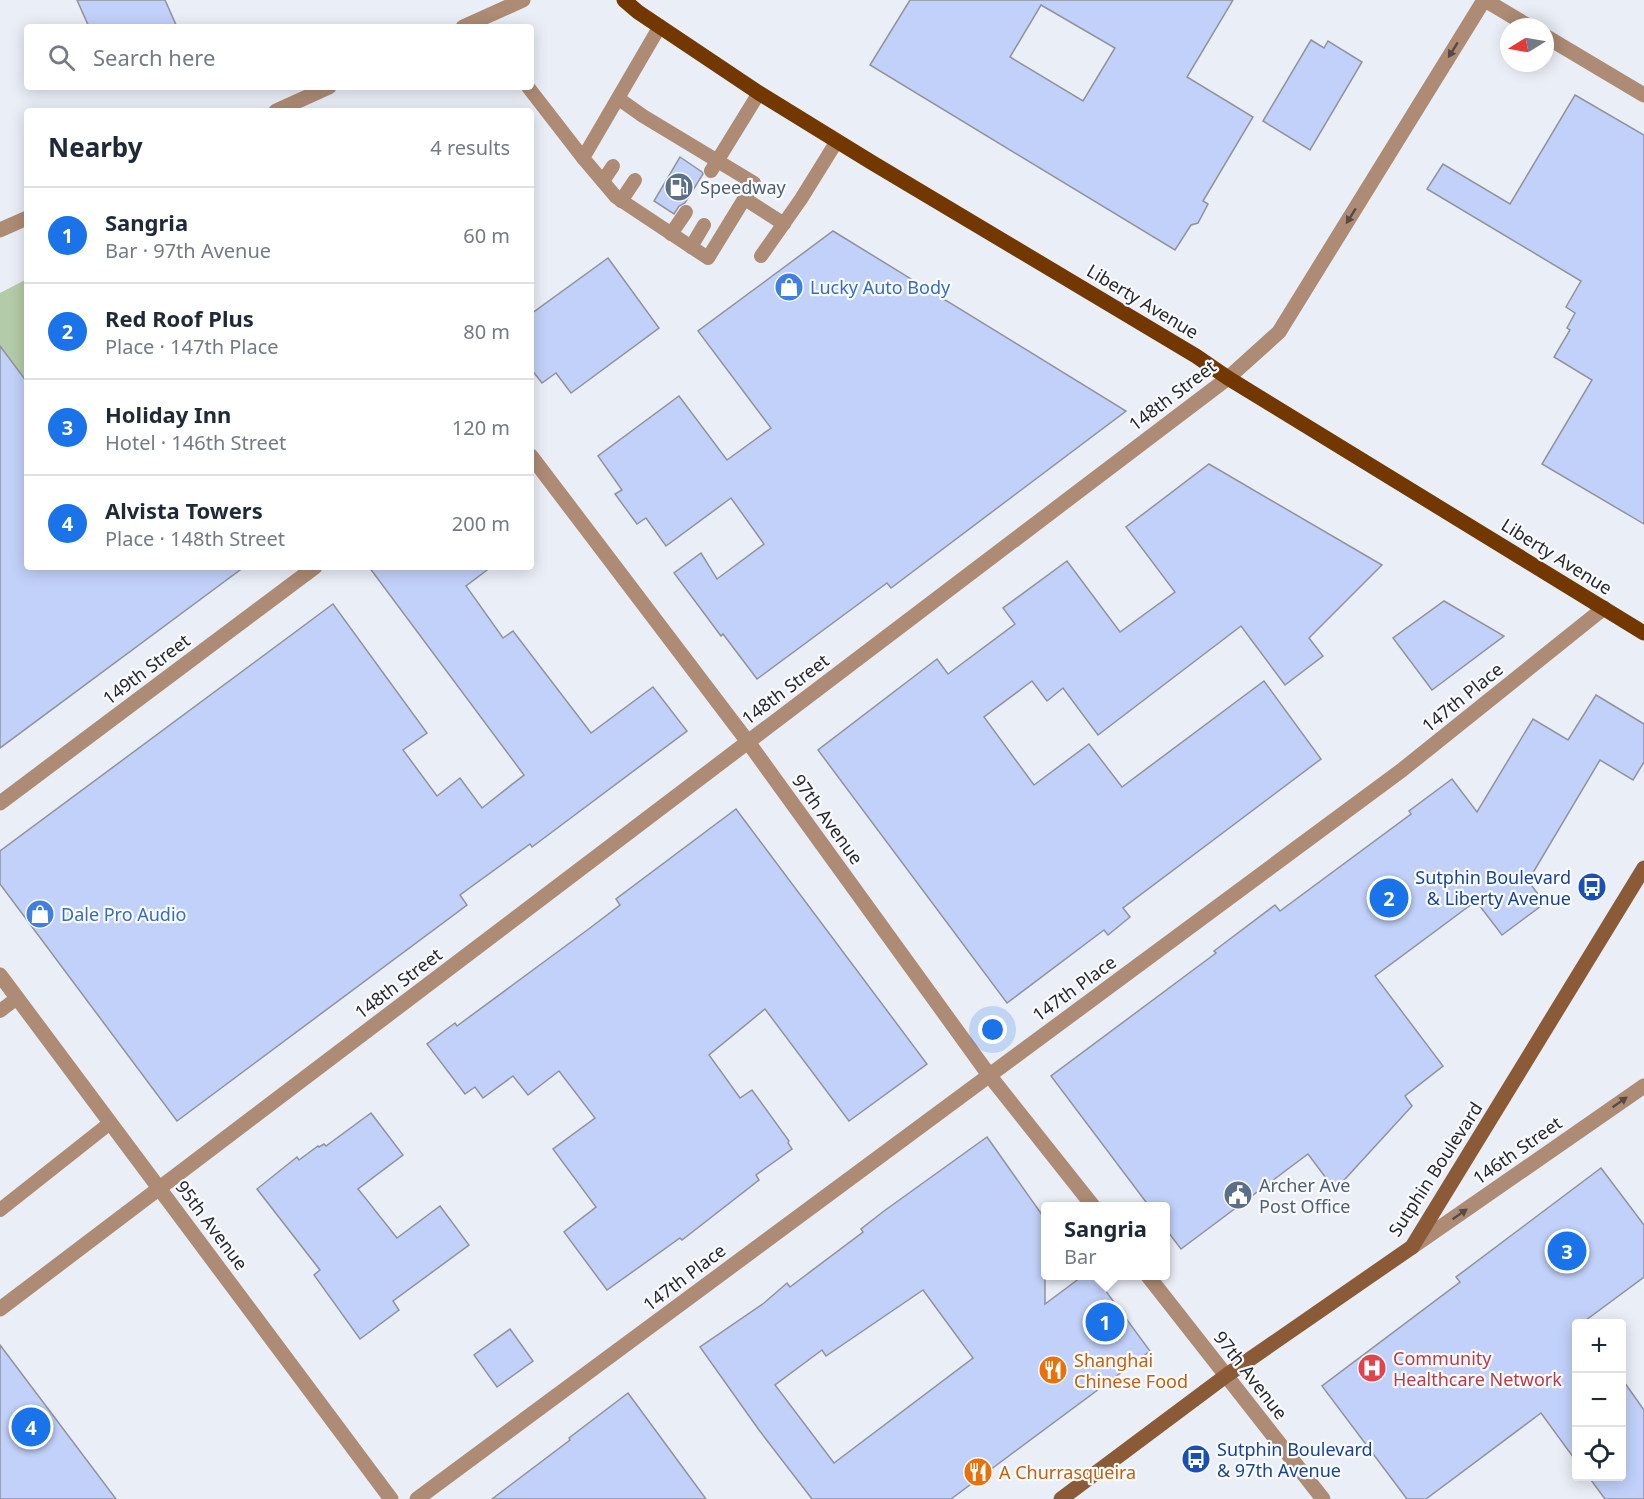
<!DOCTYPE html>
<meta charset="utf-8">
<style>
body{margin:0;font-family:"Noto Sans",sans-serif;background:#f6f6f7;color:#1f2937}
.controls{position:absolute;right:18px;bottom:18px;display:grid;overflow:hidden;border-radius:6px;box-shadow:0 3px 15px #0003}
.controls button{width:54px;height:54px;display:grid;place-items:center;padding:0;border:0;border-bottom:2px solid #e0e1e3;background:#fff;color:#1f2937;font:30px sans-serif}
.compass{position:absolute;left:1500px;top:18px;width:54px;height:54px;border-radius:50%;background:#fff;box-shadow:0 3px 15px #0003;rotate:259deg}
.you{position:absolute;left:993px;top:1030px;width:21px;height:21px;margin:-15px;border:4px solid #fff;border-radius:50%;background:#1a73e8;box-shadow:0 0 0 9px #1a73e833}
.badge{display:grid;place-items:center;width:39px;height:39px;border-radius:50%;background:#1a73e8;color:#fff;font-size:20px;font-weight:700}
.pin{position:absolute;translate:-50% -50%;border:3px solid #fff;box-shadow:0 2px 6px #0006}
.popup{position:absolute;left:1041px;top:1202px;width:129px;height:78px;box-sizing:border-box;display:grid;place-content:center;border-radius:6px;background:#fff;filter:drop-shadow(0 2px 4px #0005);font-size:20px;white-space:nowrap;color:#747a83}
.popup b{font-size:22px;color:#1f2937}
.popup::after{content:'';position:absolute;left:50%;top:100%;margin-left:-12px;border:12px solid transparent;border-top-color:#fff}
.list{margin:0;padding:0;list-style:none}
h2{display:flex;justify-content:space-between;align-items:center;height:78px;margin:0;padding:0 24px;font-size:26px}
h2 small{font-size:20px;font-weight:400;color:#747a83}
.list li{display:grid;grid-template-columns:39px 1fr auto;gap:18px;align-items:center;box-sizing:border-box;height:96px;padding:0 24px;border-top:2px solid #e0e1e3}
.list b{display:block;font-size:22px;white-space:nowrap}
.list p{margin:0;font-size:20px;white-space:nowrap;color:#747a83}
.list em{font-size:20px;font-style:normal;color:#747a83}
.icon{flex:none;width:33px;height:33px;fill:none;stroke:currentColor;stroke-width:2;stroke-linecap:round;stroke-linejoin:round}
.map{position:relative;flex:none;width:1644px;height:1499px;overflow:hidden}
.search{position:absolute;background:#fff;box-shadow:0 3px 15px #0003;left:24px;top:24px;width:510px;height:66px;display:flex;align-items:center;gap:15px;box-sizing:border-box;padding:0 21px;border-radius:6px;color:#747a83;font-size:22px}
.panel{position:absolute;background:#fff;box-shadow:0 3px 15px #0003;left:24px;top:108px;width:510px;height:462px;border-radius:6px}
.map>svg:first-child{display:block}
.green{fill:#b4cba9}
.building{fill:#c2d1fa;stroke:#90939c;stroke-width:1.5;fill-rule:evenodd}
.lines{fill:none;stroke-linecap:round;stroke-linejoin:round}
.lane{stroke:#ad8b74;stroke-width:14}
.street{stroke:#ad8b74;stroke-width:15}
.secondary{stroke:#8b5b38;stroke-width:15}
.primary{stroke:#723800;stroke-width:15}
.oneway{fill:#554a45}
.labels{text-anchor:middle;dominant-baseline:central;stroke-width:4.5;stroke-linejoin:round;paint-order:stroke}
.service-label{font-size:18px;fill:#4e5e75;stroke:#fafbff;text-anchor:start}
.shop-label{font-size:18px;fill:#366cbe;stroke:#fafbff;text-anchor:start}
.street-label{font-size:18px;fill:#26272b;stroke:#fafbff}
.transit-label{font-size:18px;fill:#164399;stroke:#fafbff;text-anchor:end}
.health-label{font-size:18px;fill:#be3a42;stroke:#fafbff;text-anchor:start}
.food-label{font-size:18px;fill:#c56008;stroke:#fafbff;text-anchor:start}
</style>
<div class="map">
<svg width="1644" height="1499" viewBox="0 0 1644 1499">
<rect width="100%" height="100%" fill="#eaeef7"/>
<polygon class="green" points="27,279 27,382 0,346 0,293"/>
<g class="building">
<polygon points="77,0 165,0 177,27 89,27"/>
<path d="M910,0H1233L1187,77L1253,117L1203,201L1208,204L1198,223L1191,225L1175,250L870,65ZM1041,5L1115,48L1083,101L1010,57Z"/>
<polygon points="1311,40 1324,48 1328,41 1362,62 1310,150 1263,121"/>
<polygon points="1575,95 1644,135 1644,524 1542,464 1592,380 1554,357 1570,330 1567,328 1575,313 1566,307 1581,281 1427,189 1443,164 1510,204"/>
<polygon points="680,157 702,172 703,174 685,203 679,206 674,214 654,201"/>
<polygon points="833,231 1126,411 891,588 887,583 757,679 723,634 721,636 674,573 701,553 717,579 764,544 731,498 666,546 646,518 637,524 615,494 622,490 598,456 679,396 727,460 771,428 698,331"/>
<polygon points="608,258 659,328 571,393 556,373 542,383 531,369 531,314"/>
<polygon points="0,346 27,382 27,567 244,567 0,748"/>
<polygon points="1209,464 1382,565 1309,638 1323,656 1285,685 1241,626 1098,735 1063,688 1047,701 1032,681 984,717 1034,785 1089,744 1122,787 1264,681 1321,759 1123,908 1130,917 1108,935 1104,930 1007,1003 818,750 937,659 948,674 1015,624 1003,608 1067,561 1120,632 1175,592 1126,527"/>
<polygon points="369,567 491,567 466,586 503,638 513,631 591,733 653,687 687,731 532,847 530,844 460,895 467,905 177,1121 0,884 0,851 333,604 427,733 403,750 437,796 460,778 482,808 524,775"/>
<polygon points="1444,601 1504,636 1432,690 1393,638"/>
<polygon points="1596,695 1644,724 1644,762 1633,780 1600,760 1528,881 1545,903 1502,935 1476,901 1375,976 1443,1066 1405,1096 1412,1106 1335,1190 1308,1154 1181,1249 1165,1228 1165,1206 1149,1206 1051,1076 1216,953 1214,951 1275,905 1280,911 1411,814 1409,811 1452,779 1477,812 1533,719 1568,740"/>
<polygon points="736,809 927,1064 849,1121 765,1009 709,1055 740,1098 752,1090 789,1141 788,1143 792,1149 756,1175 759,1180 682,1240 680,1238 607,1290 564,1232 596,1207 553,1149 595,1118 559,1071 528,1095 513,1076 483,1098 475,1087 465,1094 427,1044 455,1023 457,1026 590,928 620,905 616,899"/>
<polygon points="371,1113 403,1155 358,1189 397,1238 440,1206 469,1245 393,1301 399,1310 360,1339 314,1275 320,1270 257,1189 297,1157 299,1160 318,1146 319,1147 324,1144 326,1146"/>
<path d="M987,1137L1045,1219V1304L1084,1275H1094L1150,1351L951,1499H812L759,1430L700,1347L764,1303L787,1283L790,1287L863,1232L861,1229L884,1211ZM923,1290L973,1358L834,1463L775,1385L822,1350L826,1356Z"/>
<polygon points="1601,1168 1644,1225 1644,1277 1582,1323 1576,1323 1576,1461 1541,1413 1426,1499 1407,1499 1322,1386 1460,1282 1456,1277"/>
<polygon points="510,1329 533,1361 497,1387 474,1355"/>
<polygon points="0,1345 116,1499 0,1499"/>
<polygon points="1622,1379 1644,1410 1644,1499 1605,1499 1588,1476 1622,1476"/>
<polygon points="628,1393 706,1499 492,1499 570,1440 569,1438"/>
</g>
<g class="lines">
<g class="lane">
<polyline points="528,87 583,158"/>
<polyline points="619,99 643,116 754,183 708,258 616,197 583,158 660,26"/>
<polyline points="711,171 759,93"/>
<polyline points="603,181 613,166"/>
<polyline points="745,199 784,224"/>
<polyline points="621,201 635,180"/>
<polyline points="671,234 686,212"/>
<polyline points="691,247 704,225"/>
<polyline points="761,256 801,199 837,141"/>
<polyline points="0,1011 17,998"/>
<polyline points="0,1210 110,1123"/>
</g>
<g class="street">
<polyline points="1485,0 1530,27"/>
<polyline points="463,27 523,0"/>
<polyline points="1545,36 1644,95"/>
<polyline points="276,111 329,87"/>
<polyline points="0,230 27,218"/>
<polyline points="531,456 748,742 989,1075 1093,1206"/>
<polyline points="0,803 315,567"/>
<polyline points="0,975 391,1499"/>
<polyline points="1412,1247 1644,1086"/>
<polyline points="1148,1276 1323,1499"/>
<polyline points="0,1309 1228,378 1279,332 1484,0"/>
<polyline points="417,1499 1402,770 1604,608"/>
</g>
<polyline class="secondary" points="1061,1499 1227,1375 1412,1247 1644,868"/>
<polyline class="primary" points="624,0 638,12 759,93 871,162 1196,356 1228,378 1644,633"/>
</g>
<defs><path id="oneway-solid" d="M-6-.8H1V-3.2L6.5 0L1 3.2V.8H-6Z" transform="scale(1.5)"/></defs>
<g class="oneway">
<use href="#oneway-solid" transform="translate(1453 50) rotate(122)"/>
<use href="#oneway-solid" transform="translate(1351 216) rotate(122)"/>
<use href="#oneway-solid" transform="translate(1620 1102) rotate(-35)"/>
<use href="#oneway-solid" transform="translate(1460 1214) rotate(-35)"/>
</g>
<defs>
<g id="fuel-disc" transform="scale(1.5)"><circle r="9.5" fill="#5c6f8a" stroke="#fafbff"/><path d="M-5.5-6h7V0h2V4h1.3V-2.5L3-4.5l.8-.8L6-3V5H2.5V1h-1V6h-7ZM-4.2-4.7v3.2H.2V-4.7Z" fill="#fff"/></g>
<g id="shop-disc" transform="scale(1.5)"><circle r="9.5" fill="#3f7fe0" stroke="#fafbff"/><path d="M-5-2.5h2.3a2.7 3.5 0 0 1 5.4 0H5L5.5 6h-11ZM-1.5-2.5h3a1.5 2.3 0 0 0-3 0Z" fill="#fff"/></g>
<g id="bus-disc" transform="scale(1.5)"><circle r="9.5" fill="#1a4fb4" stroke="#fafbff"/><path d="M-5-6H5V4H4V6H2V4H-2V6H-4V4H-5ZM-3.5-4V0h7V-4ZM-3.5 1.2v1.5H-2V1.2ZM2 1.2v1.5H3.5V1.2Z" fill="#fff"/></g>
<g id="civic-disc" transform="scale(1.5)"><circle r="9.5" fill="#5c6f8a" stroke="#fafbff"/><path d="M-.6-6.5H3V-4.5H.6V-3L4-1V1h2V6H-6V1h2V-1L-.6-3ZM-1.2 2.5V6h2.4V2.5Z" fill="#fff"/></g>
<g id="hospital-disc" transform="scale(1.5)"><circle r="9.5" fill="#e0444e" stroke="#fafbff"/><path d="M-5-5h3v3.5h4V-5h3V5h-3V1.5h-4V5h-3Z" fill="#fff"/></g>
<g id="restaurant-disc" transform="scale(1.5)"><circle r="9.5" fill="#e8710a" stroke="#fafbff"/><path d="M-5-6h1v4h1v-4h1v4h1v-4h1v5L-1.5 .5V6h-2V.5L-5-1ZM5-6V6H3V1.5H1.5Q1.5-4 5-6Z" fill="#fff"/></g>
</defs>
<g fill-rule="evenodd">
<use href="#fuel-disc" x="679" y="187"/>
<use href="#shop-disc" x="789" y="287"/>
<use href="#bus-disc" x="1592" y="887"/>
<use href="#shop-disc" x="40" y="914"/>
<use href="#civic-disc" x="1238" y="1195"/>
<use href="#hospital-disc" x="1372" y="1368"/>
<use href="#restaurant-disc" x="1053" y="1370"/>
<use href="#bus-disc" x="1196" y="1459"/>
<use href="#restaurant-disc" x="978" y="1472"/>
</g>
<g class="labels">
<g class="service-label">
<text x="700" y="187">Speedway</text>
<text x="1259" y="1185">Archer Ave<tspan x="1259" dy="21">Post Office</tspan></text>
</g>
<g class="shop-label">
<text x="810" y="287">Lucky Auto Body</text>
<text x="61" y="914">Dale Pro Audio</text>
</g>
<g class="street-label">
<text transform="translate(1143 301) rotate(31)">Liberty Avenue</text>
<text transform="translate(1172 395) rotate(-37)">148th Street</text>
<text transform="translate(1557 556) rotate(32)">Liberty Avenue</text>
<text transform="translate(146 669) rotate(-37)">149th Street</text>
<text transform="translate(785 689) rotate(-37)">148th Street</text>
<text transform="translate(1462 697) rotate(-39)">147th Place</text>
<text transform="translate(828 819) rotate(54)">97th Avenue</text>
<text transform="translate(398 983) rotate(-37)">148th Street</text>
<text transform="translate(1074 988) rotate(-36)">147th Place</text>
<text transform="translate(1517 1150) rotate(-35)">146th Street</text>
<text transform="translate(1435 1169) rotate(-57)">Sutphin Boulevard</text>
<text transform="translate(212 1225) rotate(53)">95th Avenue</text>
<text transform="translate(684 1277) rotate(-37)">147th Place</text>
<text transform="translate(1251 1375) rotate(52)">97th Avenue</text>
</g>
<g class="transit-label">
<text x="1571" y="877">Sutphin Boulevard<tspan x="1571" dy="21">&amp; Liberty Avenue</tspan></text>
<text x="1217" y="1449" text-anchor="start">Sutphin Boulevard<tspan x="1217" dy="21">&amp; 97th Avenue</tspan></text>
</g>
<g class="health-label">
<text x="1393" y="1358">Community<tspan x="1393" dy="21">Healthcare Network</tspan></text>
</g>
<g class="food-label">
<text x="1074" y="1360">Shanghai<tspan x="1074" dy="21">Chinese Food</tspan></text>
<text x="999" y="1472">A Churrasqueira</text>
</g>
</g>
</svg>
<div class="controls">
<button>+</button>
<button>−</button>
<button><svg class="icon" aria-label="locate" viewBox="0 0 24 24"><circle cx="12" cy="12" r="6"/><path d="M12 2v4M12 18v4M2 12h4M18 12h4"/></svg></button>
</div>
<svg class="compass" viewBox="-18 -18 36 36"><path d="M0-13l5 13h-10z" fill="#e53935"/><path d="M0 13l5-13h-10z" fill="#747a83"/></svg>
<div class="you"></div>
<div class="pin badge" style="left:1105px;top:1322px">1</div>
<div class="popup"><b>Sangria</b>Bar</div>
<div class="pin badge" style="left:1389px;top:898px">2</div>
<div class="pin badge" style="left:1567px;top:1251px">3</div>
<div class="pin badge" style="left:31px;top:1427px">4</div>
<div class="search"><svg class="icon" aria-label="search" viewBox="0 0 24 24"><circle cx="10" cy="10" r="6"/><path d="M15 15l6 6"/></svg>Search here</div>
<section class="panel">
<h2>Nearby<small>4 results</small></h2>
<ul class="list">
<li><span class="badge">1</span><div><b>Sangria</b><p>Bar · 97th Avenue</p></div><em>60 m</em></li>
<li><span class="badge">2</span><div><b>Red Roof Plus</b><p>Place · 147th Place</p></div><em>80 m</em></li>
<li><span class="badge">3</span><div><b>Holiday Inn</b><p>Hotel · 146th Street</p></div><em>120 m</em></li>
<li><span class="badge">4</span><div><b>Alvista Towers</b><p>Place · 148th Street</p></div><em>200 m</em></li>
</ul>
</section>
</div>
